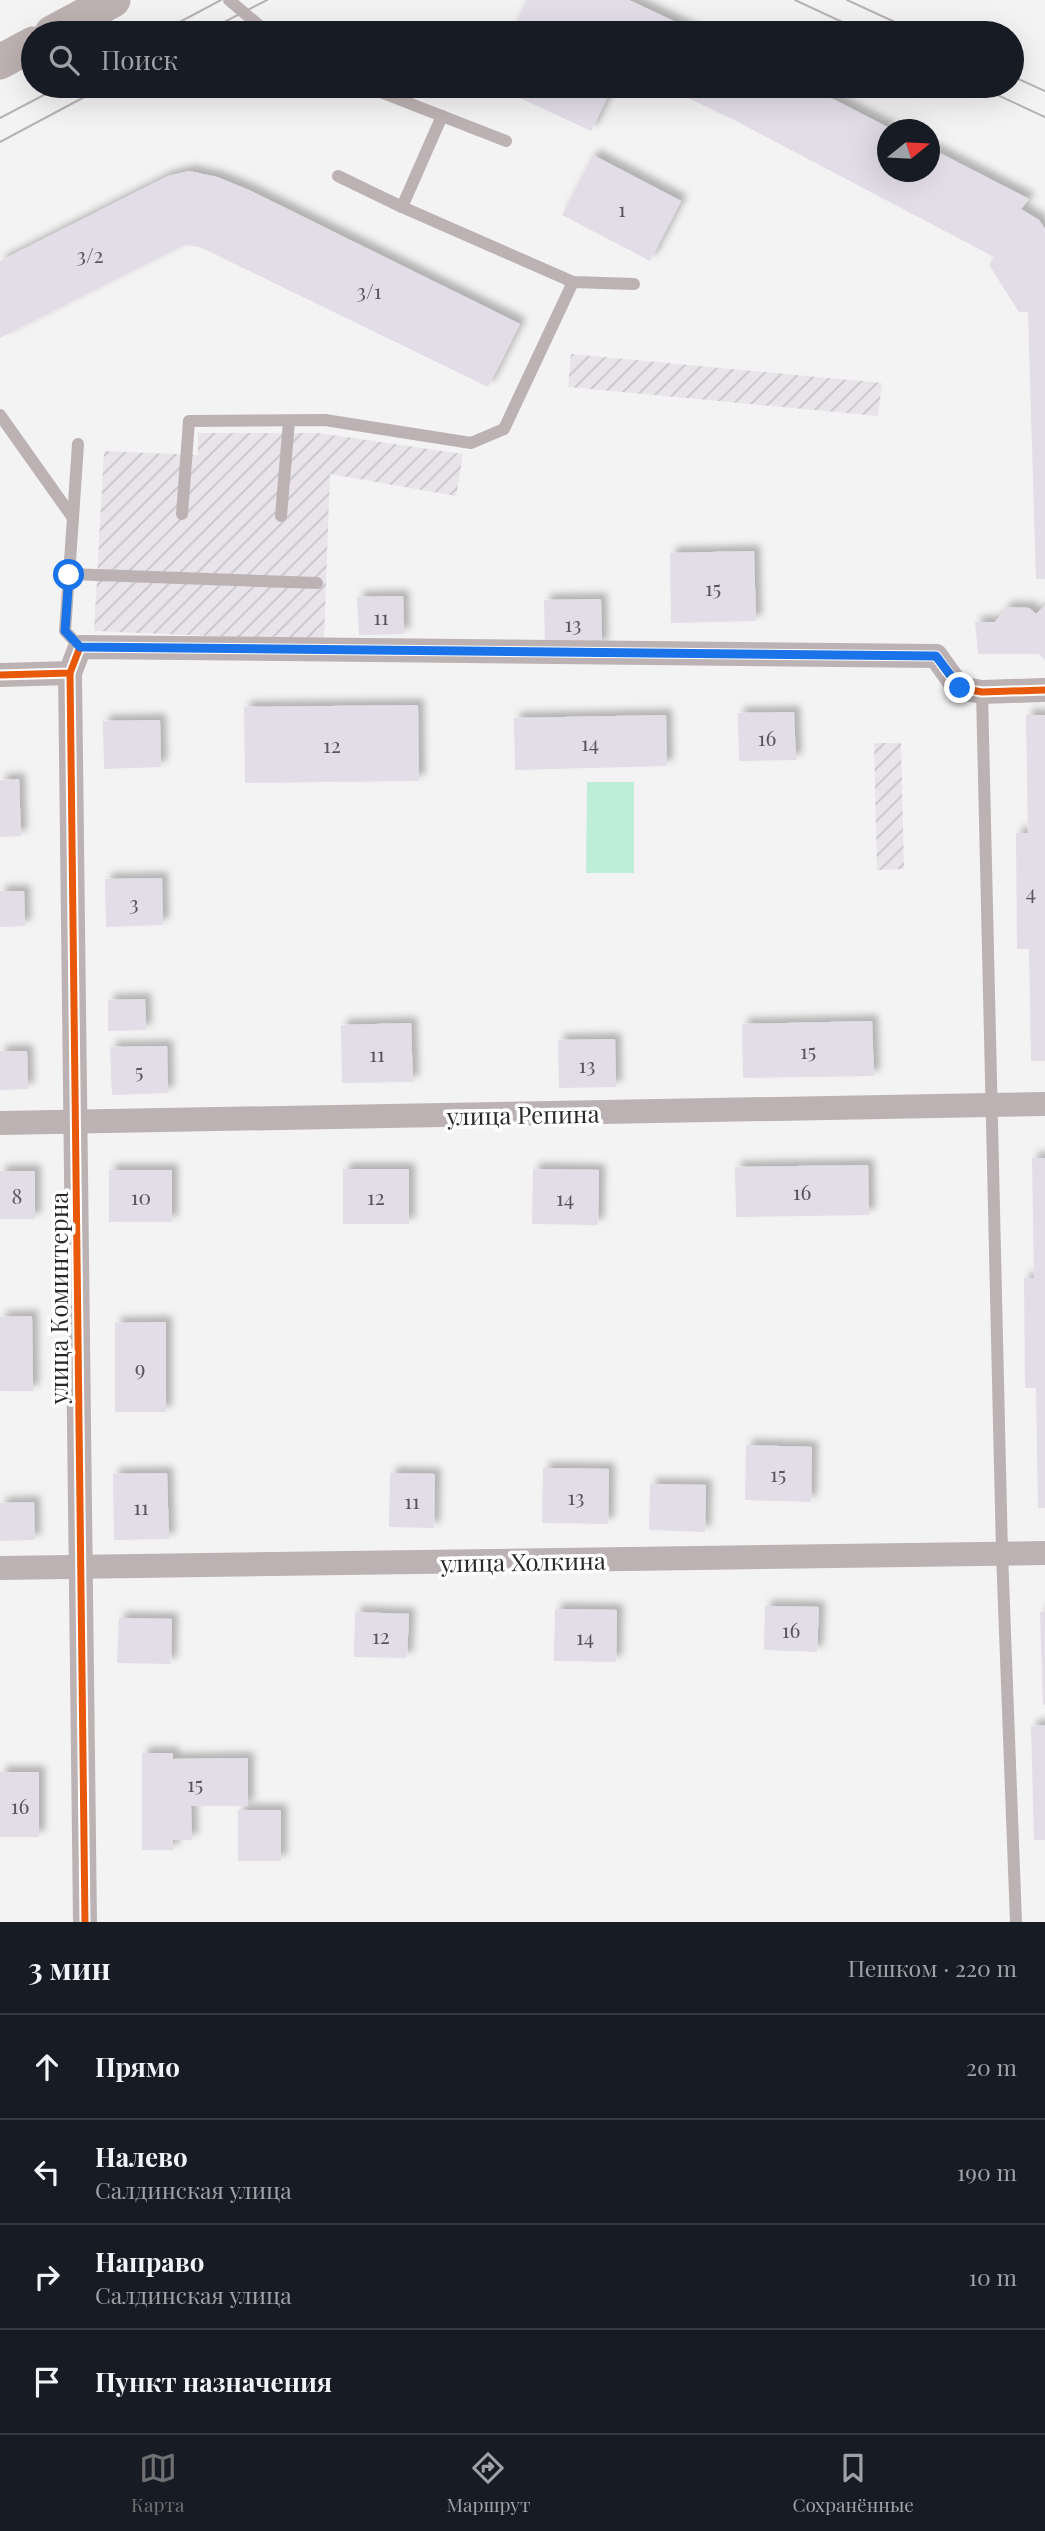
<!DOCTYPE html>
<html lang="ru">
<meta charset="utf-8">
<style>
body{margin:0;font-family:"Playfair Display",serif;background:#242831;color:#f1f3f6}
.compass{position:absolute;left:877px;top:119px;width:63px;height:63px;border-radius:50%;background:#171b24;box-shadow:0 7px 28px #0002;rotate:72deg}
.stop{position:absolute;width:21px;height:21px;margin:-16px;border:5px solid #1a73e8;border-radius:50%;background:#fff}
.stop.end{background:#1a73e8;border-color:#fff;box-shadow:0 2px 7px #0008}
.list{margin:0;padding:0;list-style:none}
h2{display:flex;justify-content:space-between;align-items:center;height:91px;margin:0;padding:0 28px;font-size:30px}
h2 small{font-size:23px;font-weight:400;color:#9ea1a6}
.list li{display:grid;grid-template-columns:46px 1fr auto;gap:21px;align-items:center;box-sizing:border-box;height:105px;padding:0 28px;border-top:2px solid #363941}
.list b{display:block;font-size:26px;white-space:nowrap}
.list p{margin:0;font-size:23px;white-space:nowrap;color:#9ea1a6}
.list em{font-size:23px;font-style:normal;color:#9ea1a6}
.icon{flex:none;width:38px;height:38px;fill:none;stroke:currentColor;stroke-width:2;stroke-linecap:round;stroke-linejoin:round}
.map{position:relative;flex:none;width:1045px;height:1922px;overflow:hidden}
.search{position:absolute;background:#171b24;box-shadow:0 7px 28px #0002;left:21px;right:21px;top:21px;height:77px;display:flex;align-items:center;gap:18px;box-sizing:border-box;padding:0 24px;border-radius:38px;color:#9ea1a6;font-size:26px}
.sheet{height:511px;background:#171b24}
nav{display:flex;justify-content:space-around;align-items:center;box-sizing:border-box;height:98px;border-top:2px solid #363941;background:#171b24;font-size:19px;color:#9ea1a6}
nav a{display:grid;justify-items:center;gap:4px}
nav .on{color:#706f71}
.map>svg:first-child{display:block}
.industrial{fill:url(#industrial-furrows)}
.green{fill:#bfeed8}
.building{fill:#e3dde8;filter:url(#shadow)}
.lines{fill:none;stroke-linecap:round;stroke-linejoin:round}
.service{stroke:#bdb2b3;stroke-width:12}
.minor{stroke:#bdb2b3;stroke-width:24}
.secondary{stroke:#bdb1b1;stroke-width:35}
.tram{stroke:#b8b3b3;stroke-width:2}
.cycleway-casing{stroke:#fff;stroke-width:11}
.cycleway{stroke:#e8590c;stroke-width:7}
.route{stroke:#1a73e8;stroke-width:9}
.labels{text-anchor:middle;dominant-baseline:central;stroke-width:7;stroke-linejoin:round;paint-order:stroke}
.number-label{font-size:21px;fill:#58565a}
.street-label{font-size:24px;fill:#29282a;stroke:#fff}
</style>
<div class="map">
<svg width="1045" height="1922" viewBox="0 0 1045 1922">
<defs>
<pattern id="industrial-furrows" width="10" height="10" patternUnits="userSpaceOnUse" patternTransform="scale(1.75)"><rect width="10" height="10" fill="#e8e4ea"/><path d="M-1 1l2-2M0 10L10 0M9 11l2-2" fill="none" stroke="#c7c4c9"/></pattern>
<filter id="shadow"><feDropShadow dx="6" dy="-6" stdDeviation="3.5" flood-color="#0004"/></filter>
</defs>
<rect width="100%" height="100%" fill="#f4f3f4"/>
<g class="industrial">
<polygon points="571,354 882,383 878,416 568,387"/>
<polygon points="198,433 318,433 463,454 456,496 330,474 324,641 94,631 104,451 198,455"/>
<polygon points="874,743 901,743 904,869 877,870"/>
</g>
<polygon class="green" points="587,782 634,782 634,873 586,873"/>
<g class="building">
<polygon points="527,0 629,0 699,33 511,33"/>
<polygon points="494,86 613,86 591,131"/>
<polygon points="663,86 808,86 893,130 888,130 888,172 930,172 930,148 1029,199 1021,209 1039,220 1045,229 1045,579 1036,579 1028,312 1019,312 989,265 994,257 734,120"/>
<polygon points="593,155 681,201 650,261 562,215"/>
<polygon points="189,171 217,177 249,190 520,324 488,387 200,247 184,245 0,338 0,261 168,176"/>
<polygon points="754,551 756,621 671,623 670,553"/>
<polygon points="403,596 404,634 359,635 357,597"/>
<polygon points="601,599 602,646 545,647 544,600"/>
<polygon points="1045,605 1045,660 1039,654 978,654 975,622 995,622 1007,607 1029,608 1036,614"/>
<polygon points="418,705 419,781 245,783 244,707"/>
<polygon points="794,712 796,760 739,761 738,713"/>
<polygon points="666,715 667,766 515,770 514,718"/>
<polygon points="1026,715 1045,715 1045,1061 1031,1061 1029,949 1017,949 1016,833 1028,833"/>
<polygon points="160,720 161,767 104,769 103,721"/>
<polygon points="19,779 21,836 0,837 0,780"/>
<polygon points="162,878 163,925 106,927 105,879"/>
<polygon points="0,891 24,891 25,926 0,927"/>
<polygon points="145,999 146,1030 108,1031 108,1000"/>
<polygon points="872,1021 874,1076 743,1078 742,1024"/>
<polygon points="411,1023 413,1082 342,1083 341,1025"/>
<polygon points="615,1039 616,1087 559,1088 558,1040"/>
<polygon points="167,1046 168,1093 112,1095 110,1047"/>
<polygon points="0,1051 27,1051 28,1089 0,1090"/>
<polygon points="1032,1158 1045,1158 1045,1508 1038,1508 1036,1388 1025,1388 1024,1278 1034,1278"/>
<polygon points="868,1165 869,1215 736,1217 735,1167"/>
<rect x="343" y="1169" width="66" height="55"/>
<polygon points="533,1169 599,1170 598,1225 532,1224"/>
<rect x="109" y="1170" width="63" height="52"/>
<rect x="0" y="1171" width="35" height="48"/>
<polygon points="32,1316 33,1391 0,1391 0,1317"/>
<polygon points="166,1322 166,1412 115,1412 115,1323"/>
<polygon points="746,1445 812,1447 811,1502 745,1500"/>
<polygon points="543,1468 609,1469 608,1524 542,1523"/>
<polygon points="167,1473 169,1539 114,1540 113,1474"/>
<polygon points="390,1473 435,1474 434,1528 389,1527"/>
<polygon points="650,1484 706,1485 705,1532 649,1530"/>
<polygon points="34,1502 35,1540 0,1541 0,1503"/>
<polygon points="765,1606 819,1607 817,1652 764,1650"/>
<polygon points="555,1609 617,1610 616,1662 554,1661"/>
<polygon points="1045,1611 1045,1705 1043,1705 1040,1612"/>
<polygon points="355,1612 409,1614 407,1658 354,1657"/>
<polygon points="119,1618 172,1619 171,1664 117,1663"/>
<polygon points="1045,1725 1045,1840 1034,1840 1031,1726"/>
<polygon points="142,1753 173,1753 173,1759 248,1758 248,1806 191,1806 192,1840 173,1840 173,1850 142,1850"/>
<rect x="0" y="1772" width="39" height="65"/>
<rect x="238" y="1810" width="43" height="51"/>
</g>
<g class="lines">
<g class="service">
<polyline points="229,0 268,33"/>
<polyline points="365,86 506,141"/>
<polyline points="338,176 402,207 573,282 634,284"/>
<polyline points="402,207 442,116"/>
<polyline points="0,415 73,518 65,631 80,647"/>
<polyline points="182,514 189,421 325,420 471,443 504,429 573,282"/>
<polyline points="281,516 289,421"/>
<polyline points="73,518 78,444"/>
<polyline points="69,574 317,583"/>
<polyline points="982,692 1002,1553 1016,1922"/>
</g>
<g class="minor">
<polyline points="70,673 85,1922"/>
<polyline points="0,675 70,673 80,647 936,656 959,688 982,692 1045,690"/>
<polyline points="0,1123 1045,1104"/>
<polyline points="0,1568 1045,1553"/>
</g>
<g class="secondary">
<polyline points="52,33 113,0"/>
<polyline points="0,62 33,44"/>
</g>
<g class="tram">
<polyline points="795,0 866,33"/>
<polyline points="847,0 919,33"/>
<polyline points="159,33 221,0"/>
<polyline points="203,33 267,0"/>
<polyline points="1012,76 1045,91"/>
<polyline points="978,86 1045,117"/>
<polyline points="0,118 61,86"/>
<polyline points="0,142 105,86"/>
</g>
<g class="cycleway-casing">
<g id="cycleway">
<polyline points="70,673 85,1922"/>
<polyline points="0,675 70,673 80,647 936,656 959,688 982,692 1045,690"/>
</g>
</g>
<use href="#cycleway" class="cycleway"/>
</g>
<g class="lines">
<polyline class="route" points="69,575 65,631 80,647 936,656 960,688"/>
</g>
<g class="labels">
<g class="number-label">
<text x="622" y="208">1</text>
<text x="90" y="254">3/2</text>
<text x="369" y="290">3/1</text>
<text x="713" y="587">15</text>
<text x="381" y="616">11</text>
<text x="573" y="623">13</text>
<text x="767" y="737">16</text>
<text x="590" y="742">14</text>
<text x="332" y="744">12</text>
<text x="1031" y="891">4</text>
<text x="134" y="902">3</text>
<text x="808" y="1050">15</text>
<text x="377" y="1053">11</text>
<text x="587" y="1064">13</text>
<text x="139" y="1070">5</text>
<text x="802" y="1191">16</text>
<text x="17" y="1195">8</text>
<text x="141" y="1196">10</text>
<text x="376" y="1196">12</text>
<text x="565" y="1197">14</text>
<text x="140" y="1367">9</text>
<text x="778" y="1473">15</text>
<text x="576" y="1496">13</text>
<text x="412" y="1500">11</text>
<text x="141" y="1506">11</text>
<text x="791" y="1629">16</text>
<text x="381" y="1635">12</text>
<text x="585" y="1636">14</text>
<text x="195" y="1783">15</text>
<text x="20" y="1805">16</text>
</g>
<g class="street-label">
<text transform="translate(523 1114) rotate(-1)">улица Репина</text>
<text transform="translate(58 1298) rotate(-90)">улица Коминтерна</text>
<text transform="translate(523 1561) rotate(-1)">улица Холкина</text>
</g>
</g>
</svg>
<svg class="compass" viewBox="-18 -18 36 36"><path d="M0-13l5 13h-10z" fill="#e53935"/><path d="M0 13l5-13h-10z" fill="#9ea1a6"/></svg>
<div class="stop" style="left:69px;top:575px"></div>
<div class="stop end" style="left:960px;top:688px"></div>
<div class="search"><svg class="icon" aria-label="search" viewBox="0 0 24 24"><circle cx="10" cy="10" r="6"/><path d="M15 15l6 6"/></svg>Поиск</div>
</div>
<section class="sheet">
<h2>3 мин<small>Пешком · 220 m</small></h2>
<ul class="list">
<li><svg class="icon" aria-label="ahead" viewBox="0 0 24 24"><path d="M12 20V5M6 11l6-6 6 6"/></svg><div><b>Прямо</b></div><em>20 m</em></li>
<li><svg class="icon" aria-label="left" viewBox="0 0 24 24"><path d="M17 20v-9H6M10 6l-5 5 5 5"/></svg><div><b>Налево</b><p>Салдинская улица</p></div><em>190 m</em></li>
<li><svg class="icon" aria-label="right" viewBox="0 0 24 24"><path d="M7 20v-9h11M14 6l5 5-5 5"/></svg><div><b>Направо</b><p>Салдинская улица</p></div><em>10 m</em></li>
<li><svg class="icon" aria-label="arrive" viewBox="0 0 24 24"><path d="M6 21V4h12l-3 4 3 4H6"/></svg><div><b>Пункт назначения</b></div></li>
</ul>
</section>
<nav>
<a class="on"><svg class="icon" aria-label="map" viewBox="0 0 24 24"><path d="M3 6l6-2 6 2 6-2v14l-6 2-6-2-6 2zM9 4v14M15 6v14"/></svg>Карта</a>
<a><svg class="icon" aria-label="directions" viewBox="0 0 24 24"><path d="M12 3l9 9-9 9-9-9zM9 14v-3h6M13 9l2 2-2 2"/></svg>Маршрут</a>
<a><svg class="icon" aria-label="saved" viewBox="0 0 24 24"><path d="M7 4h10v16l-5-4-5 4z"/></svg>Сохранённые</a>
</nav>
